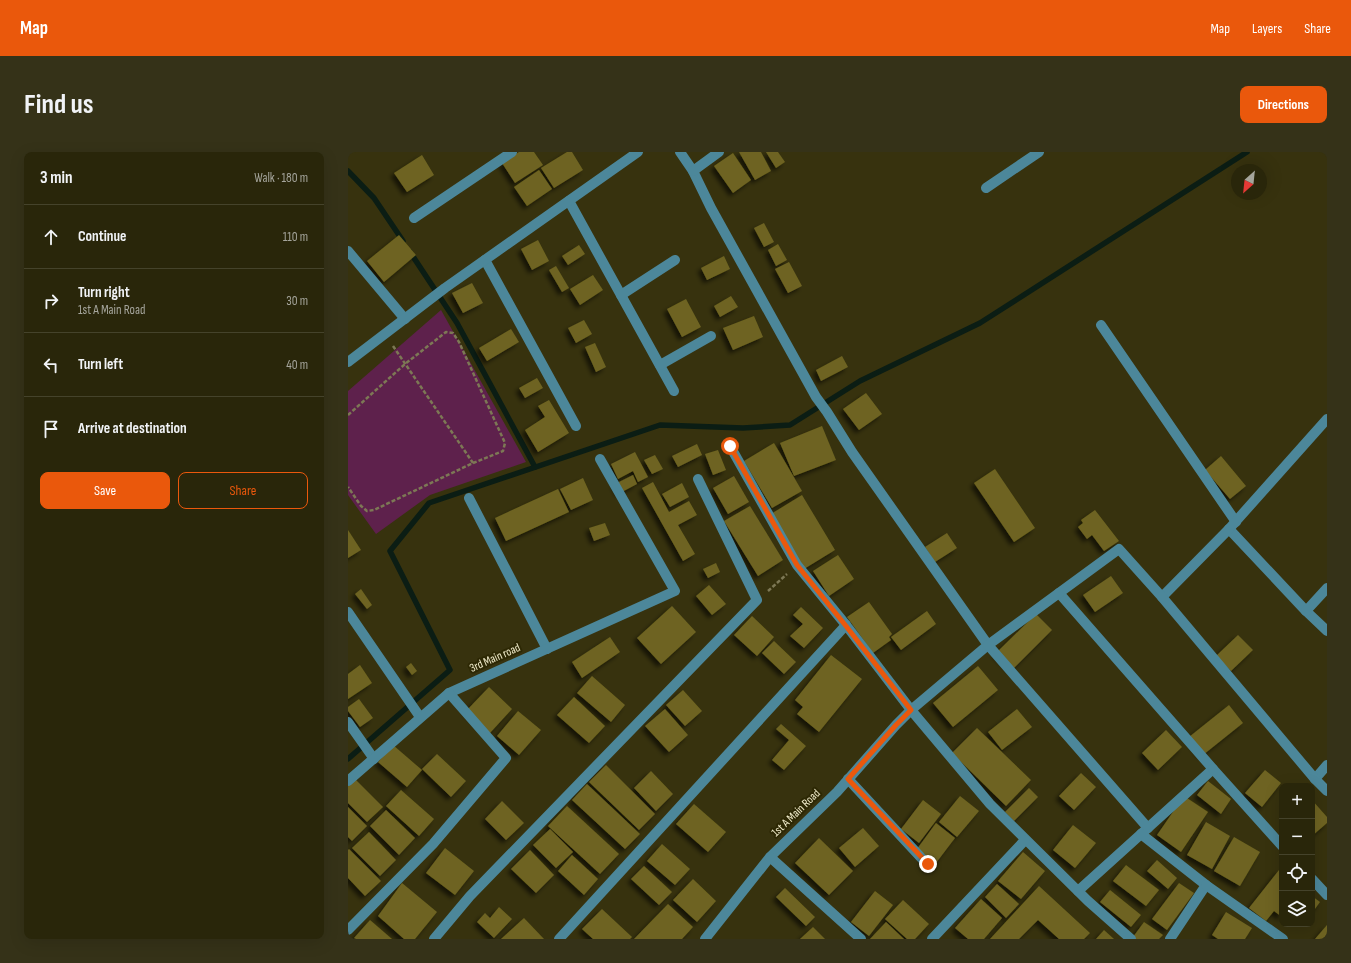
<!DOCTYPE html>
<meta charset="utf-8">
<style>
body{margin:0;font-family:"Sofia Sans Condensed",sans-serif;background:#353218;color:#f1f3f6}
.controls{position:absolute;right:12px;bottom:12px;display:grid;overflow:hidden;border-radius:8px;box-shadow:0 4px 16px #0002}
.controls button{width:36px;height:36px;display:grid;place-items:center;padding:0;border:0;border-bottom:1px solid #45432b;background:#29260a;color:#f1f3f6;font:20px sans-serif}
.compass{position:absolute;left:883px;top:12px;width:36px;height:36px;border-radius:50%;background:#29260a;box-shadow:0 4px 16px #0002;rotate:207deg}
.stop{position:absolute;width:12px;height:12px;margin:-9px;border:3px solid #ea580c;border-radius:50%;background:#fff}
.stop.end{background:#ea580c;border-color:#fff;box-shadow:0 1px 4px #0008}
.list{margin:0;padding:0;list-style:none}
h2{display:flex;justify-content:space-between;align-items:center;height:52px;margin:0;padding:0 16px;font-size:17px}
h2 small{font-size:13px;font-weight:400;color:#a5a59c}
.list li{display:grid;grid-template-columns:26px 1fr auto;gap:12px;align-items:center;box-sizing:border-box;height:64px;padding:0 16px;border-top:1px solid #45432b}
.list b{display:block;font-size:15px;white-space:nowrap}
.list p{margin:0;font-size:13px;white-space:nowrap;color:#a5a59c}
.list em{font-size:13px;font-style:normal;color:#a5a59c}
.actions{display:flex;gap:8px;padding:12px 16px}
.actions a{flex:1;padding:9px 0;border:1px solid #ea580c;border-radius:8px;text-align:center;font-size:14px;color:#ea580c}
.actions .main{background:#ea580c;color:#fff}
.icon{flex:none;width:22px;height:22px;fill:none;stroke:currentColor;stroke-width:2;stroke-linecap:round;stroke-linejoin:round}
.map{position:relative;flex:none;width:979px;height:787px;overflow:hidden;border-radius:8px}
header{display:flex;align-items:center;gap:24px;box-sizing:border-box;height:56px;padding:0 20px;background:#ea580c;color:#fff}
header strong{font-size:19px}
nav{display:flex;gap:22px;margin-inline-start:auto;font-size:14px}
.intro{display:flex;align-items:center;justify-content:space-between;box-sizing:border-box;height:96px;padding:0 24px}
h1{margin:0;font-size:28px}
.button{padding:10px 18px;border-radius:8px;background:#ea580c;color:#fff;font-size:14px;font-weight:700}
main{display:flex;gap:24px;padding:0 24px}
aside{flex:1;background:#29260a;border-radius:8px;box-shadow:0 4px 16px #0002}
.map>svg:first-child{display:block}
.green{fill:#5e214c}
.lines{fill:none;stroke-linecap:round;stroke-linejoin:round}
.stream{stroke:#0b1d14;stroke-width:5.5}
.building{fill:#6e6420;filter:url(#shadow)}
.path{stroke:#7d7855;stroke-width:2.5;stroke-dasharray:4 2;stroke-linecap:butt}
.minor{stroke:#4c879a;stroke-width:10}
.route{stroke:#ea580c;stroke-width:5}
.labels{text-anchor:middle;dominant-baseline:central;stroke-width:4;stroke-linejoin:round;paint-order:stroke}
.street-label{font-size:12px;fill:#f0ebca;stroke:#2d2804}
</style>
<header>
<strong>Map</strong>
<nav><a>Map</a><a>Layers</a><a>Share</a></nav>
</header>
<div class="intro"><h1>Find us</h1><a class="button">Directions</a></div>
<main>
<aside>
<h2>3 min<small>Walk · 180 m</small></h2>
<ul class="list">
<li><svg class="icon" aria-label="ahead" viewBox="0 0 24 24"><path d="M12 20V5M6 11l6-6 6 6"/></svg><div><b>Continue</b></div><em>110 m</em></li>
<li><svg class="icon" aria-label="right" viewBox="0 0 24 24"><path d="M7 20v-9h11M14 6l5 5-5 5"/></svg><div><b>Turn right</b><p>1st A Main Road</p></div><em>30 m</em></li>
<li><svg class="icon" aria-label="left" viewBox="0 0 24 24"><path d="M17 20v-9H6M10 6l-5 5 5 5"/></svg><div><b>Turn left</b></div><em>40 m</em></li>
<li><svg class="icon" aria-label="arrive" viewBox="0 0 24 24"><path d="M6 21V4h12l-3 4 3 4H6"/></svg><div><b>Arrive at destination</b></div></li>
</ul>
<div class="actions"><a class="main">Save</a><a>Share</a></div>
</aside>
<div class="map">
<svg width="979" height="787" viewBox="0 0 979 787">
<defs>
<filter id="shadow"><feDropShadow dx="-3.5" dy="3.5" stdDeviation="2" flood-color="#0009"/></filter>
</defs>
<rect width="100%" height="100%" fill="#37320e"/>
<polygon class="green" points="93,158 178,310 82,343 28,382 0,343 0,239"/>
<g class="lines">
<g class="stream">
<polyline points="0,19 26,46 55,89"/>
<polyline points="62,100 109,171 187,315"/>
<polyline points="0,607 102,518 42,399 81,351 312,273 395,276 442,273 512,229 632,171 899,0"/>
</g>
</g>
<g class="building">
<polygon points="171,0 186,0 195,13 167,31 154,11"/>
<polygon points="219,0 224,0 235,18 206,36 193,16"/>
<polygon points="391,0 413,0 423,19 407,28"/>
<polygon points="418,0 430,0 437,10 428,16"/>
<polygon points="385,1 403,28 385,41 366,14"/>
<polygon points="74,3 86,23 59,40 46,21"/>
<polygon points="191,18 204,37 179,54 166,35"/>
<polygon points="416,71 426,90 416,95 406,76"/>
<polygon points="51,83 68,103 36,130 19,109"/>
<polygon points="190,88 201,109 184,118 173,97"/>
<polygon points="430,92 439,108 428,114 420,98"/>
<polygon points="231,93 237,102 220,113 214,104"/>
<polygon points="376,104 382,117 359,128 353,116"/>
<polygon points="441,110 454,134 440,141 427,117"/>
<polygon points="208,114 221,136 214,140 201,118"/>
<polygon points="245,123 255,138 232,153 222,137"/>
<polygon points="124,131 135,151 115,161 104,141"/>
<polygon points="383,144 390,155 372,165 366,154"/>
<polygon points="338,147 353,175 334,185 319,157"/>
<polygon points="406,164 415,185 385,198 375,176"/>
<polygon points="236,168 244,182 228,191 220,176"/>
<polygon points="163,177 171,190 139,209 131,196"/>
<polygon points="247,191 258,215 248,220 237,195"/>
<polygon points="494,204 500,215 473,229 468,218"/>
<polygon points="189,226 195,236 177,246 171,236"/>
<polygon points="518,241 534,262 511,278 495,257"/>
<polygon points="201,248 221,281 190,300 177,278 197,265 190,254"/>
<polygon points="474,274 488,308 446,324 432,291"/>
<polygon points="426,291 454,339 424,356 396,309"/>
<polygon points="349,292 354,303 330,315 324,304"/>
<polygon points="370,298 378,318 365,323 357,302"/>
<polygon points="287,300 300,325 290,330 285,319 270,327 263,312"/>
<polygon points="307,303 315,317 304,322 296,308"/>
<polygon points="873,304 898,334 882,347 857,318"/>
<polygon points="647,317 687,376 666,390 626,331"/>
<polygon points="285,323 289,332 272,341 267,332"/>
<polygon points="386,324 401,350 380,362 365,336"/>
<polygon points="235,326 245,348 223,358 212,337"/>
<polygon points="305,330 321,360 341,349 349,363 330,373 347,402 335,409 294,336"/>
<polygon points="334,331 341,345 322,355 314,342"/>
<polygon points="210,337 221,360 158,389 147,366"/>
<polygon points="454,343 487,398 456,417 423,362"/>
<polygon points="402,354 435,408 410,424 376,369"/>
<polygon points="747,358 771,389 756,399 744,383 739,387 730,375 735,371 733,368"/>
<polygon points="257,371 262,383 246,389 241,376"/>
<polygon points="0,378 13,398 0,406"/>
<polygon points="599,381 609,396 587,410 577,395"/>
<polygon points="490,403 506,427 481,444 465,419"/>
<polygon points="368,411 372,420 360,426 355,417"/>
<polygon points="763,424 775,441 747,460 735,443"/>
<polygon points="361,433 378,452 364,463 348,444"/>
<polygon points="13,437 24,453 19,457 7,442"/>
<polygon points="521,450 544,482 541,485 543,488 525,501 499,465"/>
<polygon points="324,454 348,480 313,512 289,486"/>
<polygon points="453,455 475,476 456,496 442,484 455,472 445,463"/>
<polygon points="579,459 588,472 553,498 543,485"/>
<polygon points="688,462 704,478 665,517 648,501"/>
<polygon points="404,464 426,485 409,504 386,483"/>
<polygon points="890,483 905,498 883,519 868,504"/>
<polygon points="262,485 272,500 234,526 224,510"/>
<polygon points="426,489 448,510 436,522 414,501"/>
<polygon points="483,503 514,527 471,580 449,562 455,555 447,548"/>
<polygon points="63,511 69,519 64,523 58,515"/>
<polygon points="12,513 24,531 0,547 0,522"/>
<polygon points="630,514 650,538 605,575 585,551"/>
<polygon points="244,524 277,553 263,570 229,541"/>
<polygon points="141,535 164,557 142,581 119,558"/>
<polygon points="335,538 354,559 337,574 318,553"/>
<polygon points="226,545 257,574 241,591 209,563"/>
<polygon points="11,547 25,566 12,575 0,559 0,555"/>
<polygon points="881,553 895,571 855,603 841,585"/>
<polygon points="317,557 340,583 321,600 297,574"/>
<polygon points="669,557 684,575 654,598 640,580"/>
<polygon points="170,559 193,578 171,603 149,584"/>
<polygon points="433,572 458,594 436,618 424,608 441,588 428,577"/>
<polygon points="629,576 683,628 658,654 604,601"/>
<polygon points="818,578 834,595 810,618 794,601"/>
<polygon points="45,593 74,618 59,635 30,610"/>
<polygon points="89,602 118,629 103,645 74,617"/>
<polygon points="258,613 307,662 291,678 241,630"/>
<polygon points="917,618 933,631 914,655 897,641"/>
<polygon points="303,619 325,642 308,659 286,636"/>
<polygon points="733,621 748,635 726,658 711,644"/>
<polygon points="7,627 35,655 19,670 0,651 0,634"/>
<polygon points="860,629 883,647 873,662 849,643"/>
<polygon points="239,632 292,682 277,697 224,648"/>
<polygon points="681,636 690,645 666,669 657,660"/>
<polygon points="53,638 86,667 71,684 38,654"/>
<polygon points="612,644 631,659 609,685 591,670"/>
<polygon points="836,644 860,660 833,700 809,683"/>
<polygon points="575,648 593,662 571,691 553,677"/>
<polygon points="964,648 979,665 979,671 964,684"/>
<polygon points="154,649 176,671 158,688 137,667"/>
<polygon points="346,652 378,680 360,700 328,672"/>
<polygon points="219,654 271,702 252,722 200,674"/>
<polygon points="0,655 19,674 4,689 0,685"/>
<polygon points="38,658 67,686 51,703 22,674"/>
<polygon points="858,670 882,684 864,717 839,703"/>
<polygon points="588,671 607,686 588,711 569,697"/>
<polygon points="725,673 748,691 727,716 705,698"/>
<polygon points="515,676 531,694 507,715 491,696"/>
<polygon points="202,677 225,700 208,716 185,693"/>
<polygon points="21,680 48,708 32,724 4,696"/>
<polygon points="886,685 912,700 892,734 866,719"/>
<polygon points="471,686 505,719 481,743 447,711"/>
<polygon points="314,692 342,717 327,733 299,709"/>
<polygon points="97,696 126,719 107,743 78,721"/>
<polygon points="1,697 33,729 17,744 0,726 0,698"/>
<polygon points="182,698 206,723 188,741 163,717"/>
<polygon points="675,700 697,719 673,747 650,729"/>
<polygon points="224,703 250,727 236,743 210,719"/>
<polygon points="809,708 829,726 820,737 799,719"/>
<polygon points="778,713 811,738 798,754 765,729"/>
<polygon points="296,714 324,740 311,753 283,727"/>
<polygon points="931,718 934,721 934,765 926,759 918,769 901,756"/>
<polygon points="345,727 368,749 349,770 325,748"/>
<polygon points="54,731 89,760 67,787 56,787 30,764"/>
<polygon points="831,731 846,741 819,778 804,767"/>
<polygon points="649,732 671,752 658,766 637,745"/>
<polygon points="691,734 742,781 736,787 711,787 690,768 671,787 642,787"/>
<polygon points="437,736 467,765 458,774 428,745"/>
<polygon points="762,738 793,763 783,775 752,750"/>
<polygon points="527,739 545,753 521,784 503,770"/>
<polygon points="964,744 972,750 964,761"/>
<polygon points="633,747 654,766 636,787 620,787 607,776"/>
<polygon points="555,748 581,772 567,787 559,787 537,767"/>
<polygon points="320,752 345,775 334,787 286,787"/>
<polygon points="151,755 164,767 146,786 129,770 137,761 142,766"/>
<polygon points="254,757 284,785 282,787 245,787 234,777"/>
<polygon points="878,760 904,776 897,787 870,787 864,783"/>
<polygon points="176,766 196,787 153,787"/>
<polygon points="22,768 44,787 8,787 6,786"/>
<polygon points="538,770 556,787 522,787"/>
<polygon points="796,770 815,783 811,787 788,787 785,785"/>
<polygon points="979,773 979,787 967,787"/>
<polygon points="465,775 477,787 452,787"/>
<polygon points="756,778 766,787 748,787"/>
</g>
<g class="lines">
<g class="path">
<polyline points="45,194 125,311"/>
<polyline points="0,263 57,212 98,180 105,181 111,190 157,291 155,299 125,311 26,358 19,359 13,354 0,335"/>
<polyline points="420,439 439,422"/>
</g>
<g class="minor">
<polyline points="332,0 345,19 363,56 468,245 479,260 504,300 640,493 563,558 548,573 489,640 422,705 357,787"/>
<polyline points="345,19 371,0"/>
<polyline points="638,36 691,0"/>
<polyline points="221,49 326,239"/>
<polyline points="66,66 164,0"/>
<polyline points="0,99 57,167"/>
<polyline points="137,108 228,274"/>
<polyline points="273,143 327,108"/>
<polyline points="753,173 888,370"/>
<polyline points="0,210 97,136 290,0"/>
<polyline points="312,213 363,184"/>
<polyline points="382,294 449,413 498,473"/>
<polyline points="121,346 199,497"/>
<polyline points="881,377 958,459 979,479"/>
<polyline points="711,441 865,617 730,739"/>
<polyline points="814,445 881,377 979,267"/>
<polyline points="958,459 979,436"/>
<polyline points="0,460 72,565"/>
<polyline points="0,570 26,607"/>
<polyline points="865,617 934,694"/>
<polyline points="500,627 579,712"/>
<polyline points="967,627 979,613"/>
<polyline points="0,629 101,541 327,439 252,307"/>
<polyline points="800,676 640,493 771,397 814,445 967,627 979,639"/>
<polyline points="793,682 858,733 822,787"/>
<polyline points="422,705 513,787"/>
<polyline points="964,727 979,743"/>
<polyline points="858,733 935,787"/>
<polyline points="0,778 85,692 158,606 101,541"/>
<polyline points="86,787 122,744 409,448 350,327"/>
<polyline points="211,787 498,473 563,558 642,652 740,749 783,787"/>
<polyline points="584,787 677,688"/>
</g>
</g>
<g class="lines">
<polyline class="route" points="382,294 449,413 498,474 563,558 548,573 500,627 580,712"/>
</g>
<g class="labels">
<g class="street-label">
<text transform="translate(147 506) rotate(-24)">3rd Main road</text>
<text transform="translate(448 661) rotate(-44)">1st A Main Road</text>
</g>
</g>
</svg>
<div class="controls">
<button>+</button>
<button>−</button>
<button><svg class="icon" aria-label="locate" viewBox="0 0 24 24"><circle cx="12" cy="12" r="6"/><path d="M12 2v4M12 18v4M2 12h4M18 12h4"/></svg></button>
<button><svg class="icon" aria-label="layers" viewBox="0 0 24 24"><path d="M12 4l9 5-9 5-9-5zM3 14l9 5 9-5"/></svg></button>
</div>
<svg class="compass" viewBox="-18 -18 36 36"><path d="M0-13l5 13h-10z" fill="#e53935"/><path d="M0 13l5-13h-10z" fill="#a5a59c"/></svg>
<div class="stop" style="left:382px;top:294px"></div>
<div class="stop end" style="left:580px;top:712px"></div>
</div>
</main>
